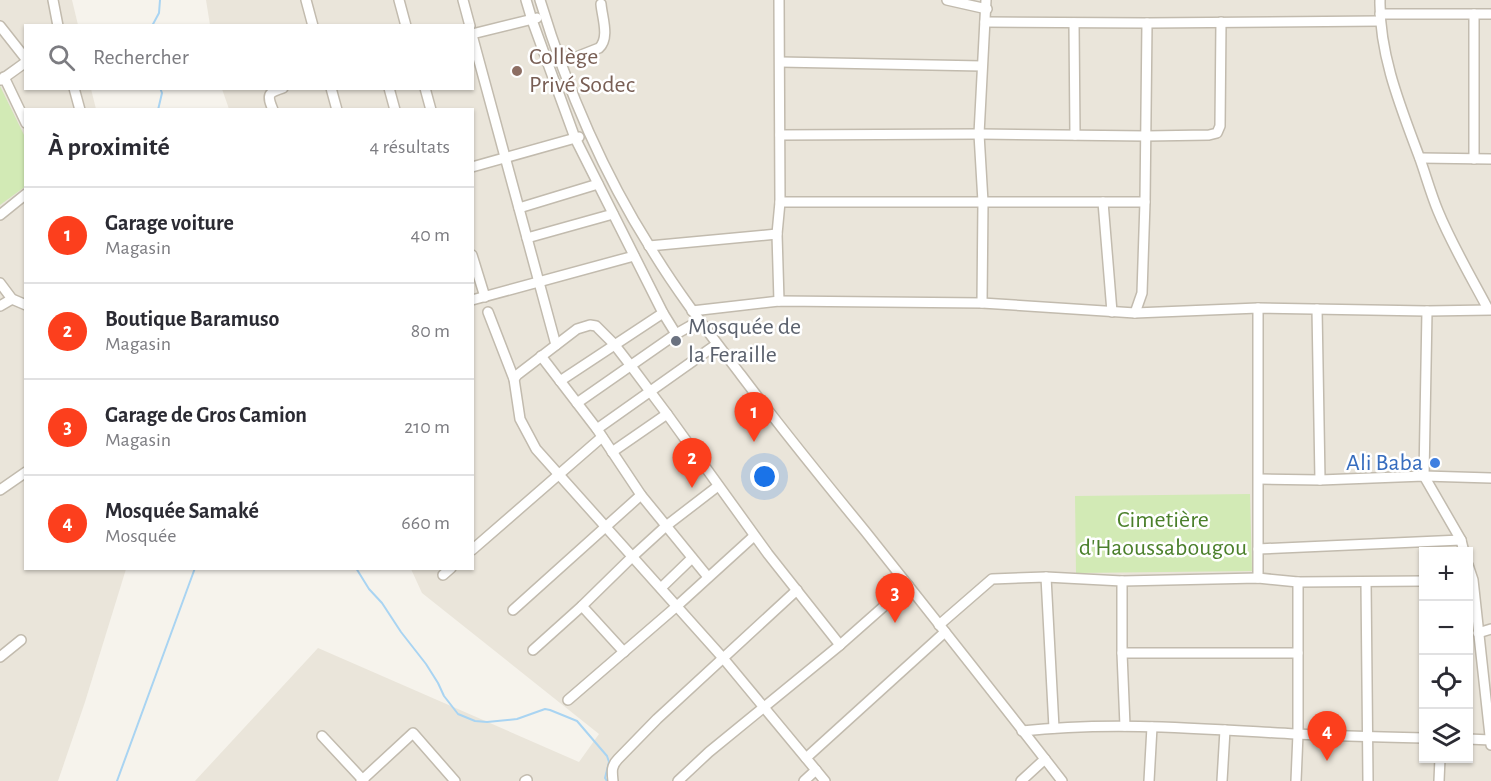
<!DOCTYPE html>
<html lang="fr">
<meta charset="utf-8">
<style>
body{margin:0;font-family:"Alegreya Sans",sans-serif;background:#f7f7f7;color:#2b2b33}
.controls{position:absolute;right:18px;bottom:18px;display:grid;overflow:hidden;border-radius:0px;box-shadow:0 2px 4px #0004}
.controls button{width:54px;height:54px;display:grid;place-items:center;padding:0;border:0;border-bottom:2px solid #e1e1e2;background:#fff;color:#2b2b33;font:30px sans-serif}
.you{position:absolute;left:765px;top:477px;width:21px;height:21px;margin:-15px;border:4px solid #fff;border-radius:50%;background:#1a73e8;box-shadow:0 0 0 9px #1a73e833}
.badge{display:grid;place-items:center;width:39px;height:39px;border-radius:50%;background:#fc3f1d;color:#fff;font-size:20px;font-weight:700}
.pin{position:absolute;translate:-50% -50px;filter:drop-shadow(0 2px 3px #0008)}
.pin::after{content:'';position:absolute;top:32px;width:21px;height:18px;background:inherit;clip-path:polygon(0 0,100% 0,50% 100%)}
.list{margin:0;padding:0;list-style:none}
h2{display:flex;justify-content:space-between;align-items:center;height:78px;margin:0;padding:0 24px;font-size:26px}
h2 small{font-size:20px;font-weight:400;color:#7c7c81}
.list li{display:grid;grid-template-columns:39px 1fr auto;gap:18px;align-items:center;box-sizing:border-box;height:96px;padding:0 24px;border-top:2px solid #e1e1e2}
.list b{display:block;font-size:22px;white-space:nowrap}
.list p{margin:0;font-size:20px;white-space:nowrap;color:#7c7c81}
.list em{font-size:20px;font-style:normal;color:#7c7c81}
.icon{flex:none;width:33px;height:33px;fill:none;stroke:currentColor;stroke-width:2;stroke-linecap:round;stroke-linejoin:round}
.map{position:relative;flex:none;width:1491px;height:781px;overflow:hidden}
.search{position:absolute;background:#fff;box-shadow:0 2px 4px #0004;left:24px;top:24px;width:450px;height:66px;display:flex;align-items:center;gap:15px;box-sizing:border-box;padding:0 21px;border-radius:0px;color:#7c7c81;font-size:22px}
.panel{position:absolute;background:#fff;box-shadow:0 2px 4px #0004;left:24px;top:108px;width:450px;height:462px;border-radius:0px}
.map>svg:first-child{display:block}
.residential{fill:#eae5da;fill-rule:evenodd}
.green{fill:#d2eab5}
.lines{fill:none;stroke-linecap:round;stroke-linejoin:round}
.stream{stroke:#a9d4f2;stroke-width:2}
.minor-casing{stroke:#c2bbae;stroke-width:12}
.minor{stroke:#fff;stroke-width:9}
.education-dot{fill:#8d6e63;stroke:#fff;stroke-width:2}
.worship-dot{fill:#6b7280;stroke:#fff;stroke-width:2}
.shop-dot{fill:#3f7fe0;stroke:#fff;stroke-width:2}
.labels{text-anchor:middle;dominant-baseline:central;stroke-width:5;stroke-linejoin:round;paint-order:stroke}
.education-label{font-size:24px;fill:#785e54;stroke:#fff;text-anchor:start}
.worship-label{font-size:24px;fill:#5b616d;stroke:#fff;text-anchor:start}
.shop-label{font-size:24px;fill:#366cbe;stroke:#fff;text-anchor:end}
.park-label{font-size:24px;fill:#4a7f2a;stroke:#fff}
</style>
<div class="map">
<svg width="1491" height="781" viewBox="0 0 1491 781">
<rect width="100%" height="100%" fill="#f6f3ec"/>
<g class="residential">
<polygon points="0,0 72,0 78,25 26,26 26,88 91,89 96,109 26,110 26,568 126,569 85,702 58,781 0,781"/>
<path d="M206,0H1491V781H195L318,648L579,762L599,734L422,593L411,569L472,568V110L229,109L222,89L472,88V26L210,25ZM1424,552H1468V758H1424Z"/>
</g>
<g class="green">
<polygon points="0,86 25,137 26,186 0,205"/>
<polygon points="1250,494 1252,571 1076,573 1075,496"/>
</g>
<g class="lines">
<g class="stream">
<polyline points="152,26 159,13 160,0"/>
<polyline points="158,110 162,93 160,88"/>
<polyline points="356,568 369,589 382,603 401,632 426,664 438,683 444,696 458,714 475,721 487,722 517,719 545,709 550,710 577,721 607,756 609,762 605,778 607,781"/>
<polyline points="117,781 195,568"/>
</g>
<g class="minor-casing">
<g id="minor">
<polyline points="53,0 58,26"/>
<polyline points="306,0 313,26"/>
<polyline points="399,0 406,26"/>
<polyline points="463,0 470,26"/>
<polyline points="526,0 532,20 575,138 663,313 676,334"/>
<path d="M540,0C566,86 602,171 650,247C677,292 709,333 741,375C781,428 823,480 865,531C931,614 997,697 1062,781"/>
<polyline points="947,0 987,9"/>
<path d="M1380,0C1379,55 1401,108 1420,159C1426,176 1431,194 1438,211C1452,245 1471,277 1488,309"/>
<polyline points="1380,14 1491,14"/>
<polyline points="1474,14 1474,159"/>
<polyline points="985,22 1147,23 1380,21"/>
<polyline points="1074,23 1075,135"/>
<polyline points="0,26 26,59"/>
<polyline points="472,34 537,18"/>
<polyline points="472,35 556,345"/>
<polyline points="780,62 982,66"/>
<path d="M561,63L599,48C610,38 602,17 601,4"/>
<polyline points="4,77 26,123"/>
<polyline points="1,80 26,62"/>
<polyline points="74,88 80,110"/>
<polyline points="331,88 337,110"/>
<polyline points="389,88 395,110"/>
<polyline points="425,88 431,110"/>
<path d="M273,110C267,95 267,93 283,88"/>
<polyline points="780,135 979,134 1146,136 1209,135 1217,133 1220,126 1221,22"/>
<polyline points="1420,158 1491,159"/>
<polyline points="472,167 579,137"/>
<polyline points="780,202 1145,202"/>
<polyline points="1103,202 1112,312"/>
<polyline points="519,208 598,184"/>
<polyline points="0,215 26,194"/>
<polyline points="527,238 613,214"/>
<polyline points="649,246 777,234"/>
<polyline points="472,255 485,297"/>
<polyline points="0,283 12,299 26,305"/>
<polyline points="472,300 634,256"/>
<polyline points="779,301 777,234 780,202 779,0"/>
<polyline points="982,303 983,202 979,134 986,0"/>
<polyline points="0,306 12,299"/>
<polyline points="1258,308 1258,578"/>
<polyline points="1317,309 1320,480"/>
<polyline points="692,311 779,301 982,303 1135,313 1258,308 1427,311 1491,310"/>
<polyline points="1427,311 1424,476 1461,540 1464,552"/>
<polyline points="488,312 514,379 520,419 536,449 723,658 825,781"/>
<polyline points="1135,313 1142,293 1145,202 1147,23"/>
<polyline points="541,356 597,429 641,495 708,577"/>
<polyline points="514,379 517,375 577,329 590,325 596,326 614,344 631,366 667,414 768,554 840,645"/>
<polyline points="560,381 663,313"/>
<polyline points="577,403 676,334 699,321"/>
<polyline points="597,429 717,344"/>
<polyline points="612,452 667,414"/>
<polyline points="1259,479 1320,480 1424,476 1491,478"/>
<polyline points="0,490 26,472"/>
<polyline points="1258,549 1461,540"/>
<polyline points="472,550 602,437"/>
<polyline points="1468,565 1473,580 1491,745"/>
<polyline points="443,575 451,568"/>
<polyline points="1046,577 1054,728"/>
<polyline points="1122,581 1122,653 1125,726"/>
<polyline points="1366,582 1368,781"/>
<polyline points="661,588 692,558"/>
<polyline points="582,606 624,652"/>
<polyline points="513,610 641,495"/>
<polyline points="939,625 992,579 1046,577 1122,581 1258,578 1298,582 1424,581"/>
<polyline points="1478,633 1491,629"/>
<polyline points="533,650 582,606 632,557 666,526 718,486"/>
<polyline points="1122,653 1298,653"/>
<polyline points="0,657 21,640"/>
<polyline points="568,700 677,606 754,536"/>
<path d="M1022,731C1113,721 1205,729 1296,734C1338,736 1381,737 1424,738"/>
<polyline points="322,736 364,781"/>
<polyline points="1468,739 1491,740"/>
<polyline points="806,758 945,632"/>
<polyline points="361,781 413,733 455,781"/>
<polyline points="525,781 527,780"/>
<path d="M613,781C612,772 611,766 618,759L657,719L797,590"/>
<polyline points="678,781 709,752 840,645 908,585"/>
<polyline points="804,781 816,770"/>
<polyline points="1021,781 1045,759"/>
<polyline points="1149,781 1152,727"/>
<polyline points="1222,781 1225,730"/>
<polyline points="1296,781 1298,734 1298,582"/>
<polyline points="1439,781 1440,758"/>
</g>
</g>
<use href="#minor" class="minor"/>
</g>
<circle class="education-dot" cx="517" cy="71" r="6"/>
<circle class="worship-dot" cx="676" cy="341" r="6"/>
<circle class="shop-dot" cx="1435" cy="463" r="6"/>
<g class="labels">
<g class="education-label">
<text x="529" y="57">Collège<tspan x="529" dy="28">Privé Sodec</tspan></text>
</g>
<g class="worship-label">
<text x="688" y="327">Mosquée de<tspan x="688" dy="28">la Feraille</tspan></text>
</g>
<g class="shop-label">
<text x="1423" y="463">Ali Baba</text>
</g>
<g class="park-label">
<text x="1163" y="520">Cimetière<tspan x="1163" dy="28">d'Haoussabougou</tspan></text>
</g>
</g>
</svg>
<div class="controls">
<button>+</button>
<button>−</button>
<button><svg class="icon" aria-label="locate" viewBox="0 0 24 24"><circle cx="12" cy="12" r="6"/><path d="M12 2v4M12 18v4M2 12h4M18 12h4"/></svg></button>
<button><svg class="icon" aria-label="layers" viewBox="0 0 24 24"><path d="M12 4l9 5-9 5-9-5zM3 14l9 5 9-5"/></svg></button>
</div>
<div class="you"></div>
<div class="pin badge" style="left:754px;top:442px">1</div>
<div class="pin badge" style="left:692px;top:488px">2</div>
<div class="pin badge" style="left:895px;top:623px">3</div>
<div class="pin badge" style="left:1327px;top:761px">4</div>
<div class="search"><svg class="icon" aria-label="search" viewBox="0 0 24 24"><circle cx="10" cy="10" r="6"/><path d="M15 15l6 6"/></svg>Rechercher</div>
<section class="panel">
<h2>À proximité<small>4 résultats</small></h2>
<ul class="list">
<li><span class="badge">1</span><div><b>Garage voiture</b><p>Magasin</p></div><em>40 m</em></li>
<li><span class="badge">2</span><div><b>Boutique Baramuso</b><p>Magasin</p></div><em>80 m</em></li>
<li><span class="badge">3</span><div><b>Garage de Gros Camion</b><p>Magasin</p></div><em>210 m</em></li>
<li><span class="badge">4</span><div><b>Mosquée Samaké</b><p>Mosquée</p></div><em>660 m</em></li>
</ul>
</section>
</div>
